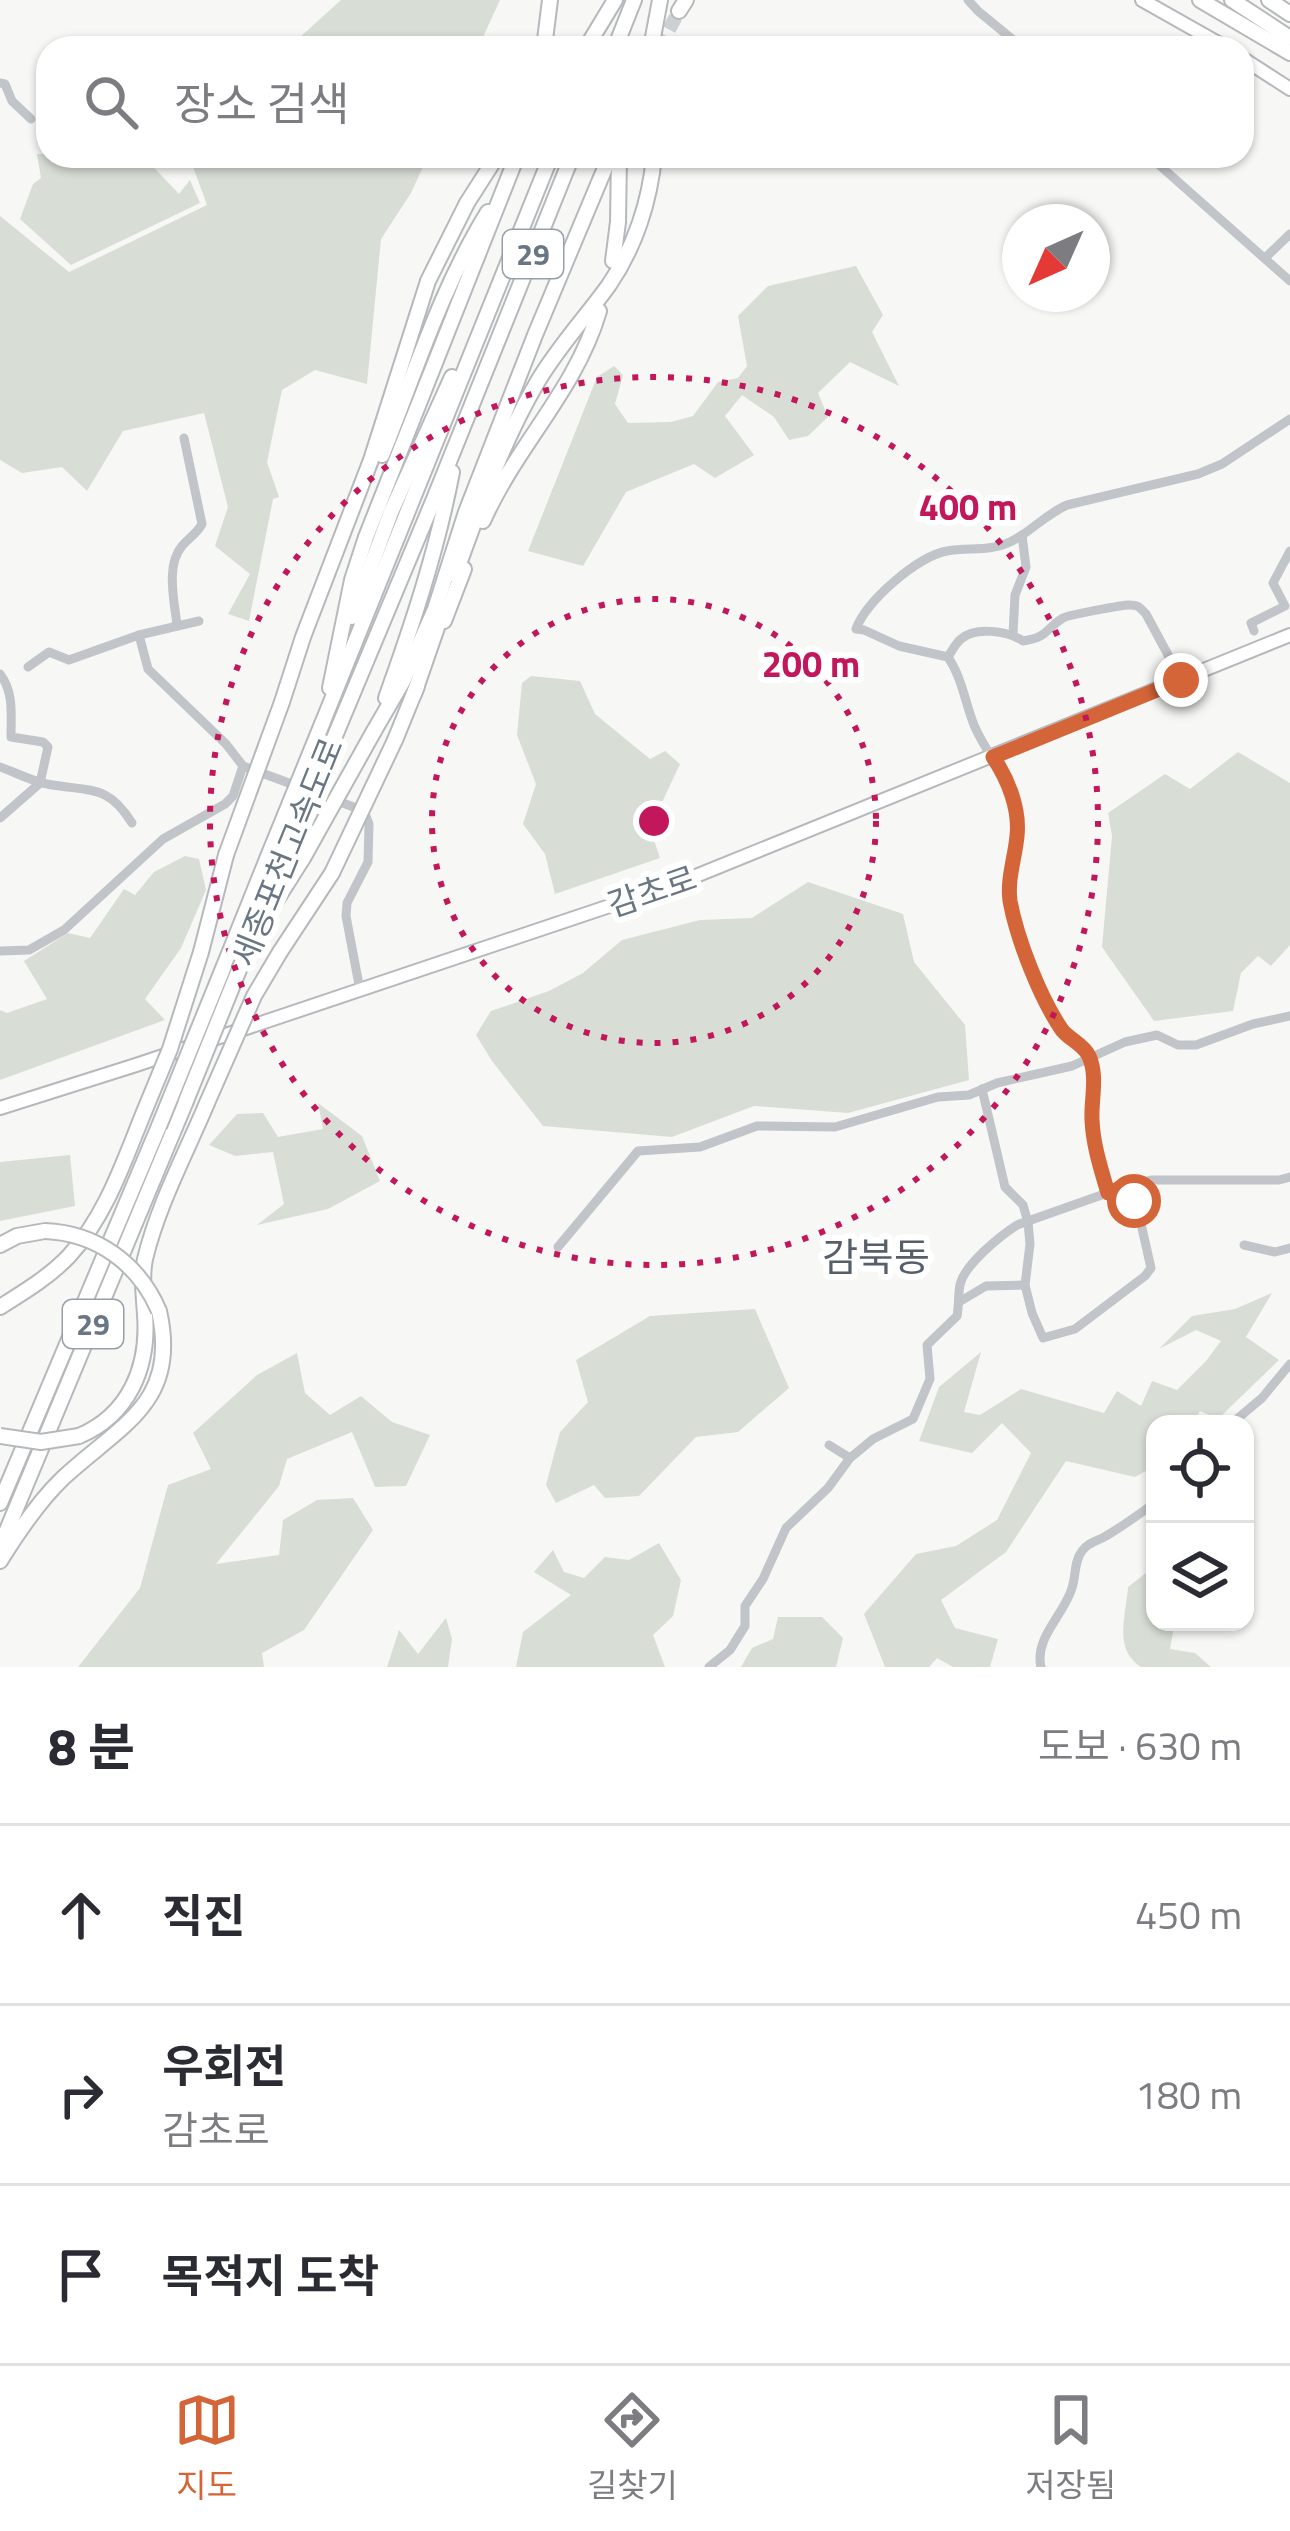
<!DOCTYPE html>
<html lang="ko">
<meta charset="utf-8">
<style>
body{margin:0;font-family:"Titillium Web","Noto Sans KR",sans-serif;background:#f7f7f7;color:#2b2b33}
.controls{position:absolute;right:36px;bottom:36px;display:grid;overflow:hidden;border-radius:24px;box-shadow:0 3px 9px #0004}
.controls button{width:108px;height:108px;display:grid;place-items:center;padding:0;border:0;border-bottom:3px solid #e1e1e2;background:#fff;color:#2b2b33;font:60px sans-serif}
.compass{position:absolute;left:1002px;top:204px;width:108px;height:108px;border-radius:50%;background:#fff;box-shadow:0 3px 9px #0004;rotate:225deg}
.stop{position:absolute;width:36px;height:36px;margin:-27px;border:9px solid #d46538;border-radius:50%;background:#fff}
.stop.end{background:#d46538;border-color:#fff;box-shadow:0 3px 12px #0008}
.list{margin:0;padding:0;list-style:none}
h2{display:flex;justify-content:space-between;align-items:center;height:156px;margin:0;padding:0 48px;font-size:51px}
h2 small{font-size:39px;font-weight:400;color:#7c7c81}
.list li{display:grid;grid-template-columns:78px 1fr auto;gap:36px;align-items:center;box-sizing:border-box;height:180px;padding:0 48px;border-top:3px solid #e1e1e2}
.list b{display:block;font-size:45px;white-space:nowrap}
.list p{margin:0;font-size:39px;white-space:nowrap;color:#7c7c81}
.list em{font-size:39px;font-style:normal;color:#7c7c81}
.icon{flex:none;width:66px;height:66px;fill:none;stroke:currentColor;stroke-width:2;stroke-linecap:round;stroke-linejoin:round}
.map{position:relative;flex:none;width:1290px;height:1667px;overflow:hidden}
.search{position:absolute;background:#fff;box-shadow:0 3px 9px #0004;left:36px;right:36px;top:36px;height:132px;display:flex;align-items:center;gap:30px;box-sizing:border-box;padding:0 42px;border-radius:36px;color:#7c7c81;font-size:45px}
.sheet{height:696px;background:#fff}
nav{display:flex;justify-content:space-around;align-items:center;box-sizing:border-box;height:168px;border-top:3px solid #e1e1e2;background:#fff;font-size:33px;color:#7c7c81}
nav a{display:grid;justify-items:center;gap:6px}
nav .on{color:#d46538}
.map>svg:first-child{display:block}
.green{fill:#d8ded6}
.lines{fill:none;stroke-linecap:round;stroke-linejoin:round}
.highway-tunnel{stroke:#ccd0d3;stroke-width:14;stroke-dasharray:14 7;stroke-linecap:butt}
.major-casing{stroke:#b5b8bc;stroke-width:16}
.highway-casing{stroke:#b6b9bc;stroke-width:18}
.minor{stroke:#c1c4c8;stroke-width:9}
.major{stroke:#fff;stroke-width:12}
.highway{stroke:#fff;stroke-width:14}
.highway-bridge-casing{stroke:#b6b9bc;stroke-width:18;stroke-linecap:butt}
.highway-bridge{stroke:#fff;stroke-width:14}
.route{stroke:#d46538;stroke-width:15}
.ring{fill:none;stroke:#c2185b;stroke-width:6;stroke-dasharray:6 12}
.labels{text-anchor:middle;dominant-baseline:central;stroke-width:12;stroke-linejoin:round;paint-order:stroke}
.shield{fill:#fff;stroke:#969fa8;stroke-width:3}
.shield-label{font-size:30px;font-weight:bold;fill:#697683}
.street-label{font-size:33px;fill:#697683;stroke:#fff}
.quarter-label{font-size:39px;fill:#565f69;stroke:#fff}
.centre{fill:#c2185b;stroke:#fff;stroke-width:6}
.ring-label{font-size:36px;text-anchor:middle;font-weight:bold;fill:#c2185b;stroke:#fff;stroke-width:12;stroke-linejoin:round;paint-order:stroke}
</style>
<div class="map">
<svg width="1290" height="1667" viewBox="0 0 1290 1667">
<rect width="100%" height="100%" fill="#f7f7f5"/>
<g class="green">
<polygon points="341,0 500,0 478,48 288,48"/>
<polygon points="37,154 143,156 179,194 190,180 200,203 71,265 20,219 33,184 41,178"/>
<polygon points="189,156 428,156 411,193 381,239 367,384 315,370 282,390 267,462 279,497 273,499 249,621 228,614 250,574 215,546 228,507 204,413 123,431 87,491 62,467 22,473 0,460 0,216 69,272 207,205"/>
<polygon points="856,266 883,315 872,332 899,386 850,362 818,393 828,417 808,436 789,440 774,417 742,395 725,416 754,455 715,478 694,464 626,492 583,566 528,551 597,377 614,366 623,375 615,404 628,423 671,422 693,416 718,382 738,378 747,366 738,316 768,286"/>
<polygon points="531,676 580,681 595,714 650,759 665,751 680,764 650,828 660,858 555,894 545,854 523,824 536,784 517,735 522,683"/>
<polygon points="1238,752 1290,783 1290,945 1271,966 1258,956 1241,973 1233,1011 1154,1021 1102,947 1112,836 1108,813 1165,774 1190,789"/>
<polygon points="185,856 199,859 206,890 181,948 145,999 165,1020 0,1080 0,1010 7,1013 47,999 24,961 68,933 90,938 124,889 135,895 154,872"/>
<polygon points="808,882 903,914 914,962 965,1025 969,1080 848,1113 754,1106 672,1137 543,1126 492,1061 476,1035 491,1011 549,991 583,973 622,940 700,920 752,918"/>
<polygon points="318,1103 362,1136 380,1181 328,1209 257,1225 284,1204 273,1152 235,1156 209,1145 237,1114 263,1113 278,1137 323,1129"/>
<polygon points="70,1155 75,1206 0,1221 0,1162"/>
<polygon points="1272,1293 1246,1337 1279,1360 1218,1419 1200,1411 1193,1424 1155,1424 1155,1466 1135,1477 1066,1461 1006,1552 941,1600 955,1628 998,1639 990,1667 953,1667 937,1658 929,1667 885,1667 864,1614 916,1554 956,1546 997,1520 1031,1453 1002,1423 972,1453 919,1441 939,1387 981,1352 964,1412 980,1415 1021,1389 1104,1413 1117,1391 1141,1406 1152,1381 1177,1390 1206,1361 1221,1341 1196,1330 1159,1349 1192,1316 1235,1309"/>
<polygon points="755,1309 789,1388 738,1432 696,1437 639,1496 605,1498 594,1485 556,1503 546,1485 560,1432 588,1402 576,1360 650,1316"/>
<polygon points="297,1353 305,1393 330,1415 361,1396 392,1422 430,1435 406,1486 375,1487 352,1432 287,1459 279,1486 216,1564 279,1555 283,1520 317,1500 353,1498 373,1530 304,1630 262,1653 264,1667 78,1667 140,1588 168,1485 211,1469 193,1433 257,1375"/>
<polygon points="659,1543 681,1580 673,1616 653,1635 665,1667 516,1667 523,1632 571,1595 534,1572 553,1550 564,1572 584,1578 605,1557 629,1560"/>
<path d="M1155,1566V1588L1146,1596L1155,1622H1175L1170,1649L1195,1653L1211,1667H1141C1113,1649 1126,1616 1128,1587Z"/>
<polygon points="778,1617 822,1617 843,1638 836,1667 741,1667 752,1648 773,1639"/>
<polygon points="446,1618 452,1639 448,1667 387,1667 399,1630 418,1654"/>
</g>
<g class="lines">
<polyline class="highway-tunnel" points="659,48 679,11"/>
<g class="major-casing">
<g id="major">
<polyline points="1142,0 1227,48"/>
<polyline points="1242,58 1290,89"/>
<polyline points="0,1108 136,1065 681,882 1290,635"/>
</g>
</g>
<g class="highway-casing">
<g id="highway">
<polyline points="1200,0 1290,53"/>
<polyline points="1232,0 1290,38"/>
<polyline points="1269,0 1290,14"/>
<polyline points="679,11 686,0"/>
<polyline points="544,48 550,0"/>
<polyline points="586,48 615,0"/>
<polyline points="615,48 634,0"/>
<polyline points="651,48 660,0"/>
<polyline points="613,261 618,222 619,156"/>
<path d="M382,455C416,371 440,290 488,212"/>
<path d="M483,521C516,446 576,390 599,311"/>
<path d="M455,575C479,509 502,442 538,381C558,347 586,317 609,285C635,247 650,201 654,156"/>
<polyline points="352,617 391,512 452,377"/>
<polyline points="444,621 464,569"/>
<polyline points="330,688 352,580 366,537 517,156"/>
<polyline points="414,694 442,613"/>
<path d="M386,698C413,623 437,550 452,472"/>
<polyline points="282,702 303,637 371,460 428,281 467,203 497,156"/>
<polyline points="322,724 551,156"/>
<polyline points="337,731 434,499 572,156"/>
<polyline points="374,731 403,681 435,609 466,512 535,335 610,156"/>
<polyline points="395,740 417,686"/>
<polyline points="274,904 303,858"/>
<polyline points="201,952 226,855"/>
<polyline points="280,952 332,873"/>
<polyline points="245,955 287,852"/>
<polyline points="224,966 265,864"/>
<polyline points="0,1245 17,1236 45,1231"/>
<path d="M0,1307C24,1292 49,1277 69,1256C106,1216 124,1161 144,1112"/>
<path d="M79,1436C129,1415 149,1367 145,1315C144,1296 141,1278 145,1259C158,1205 186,1153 207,1103"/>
<polyline points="0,1503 159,1126"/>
<polyline points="0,1547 186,1101"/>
<path d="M0,1561C18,1532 38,1502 63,1478C120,1425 180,1403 159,1311"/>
</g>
</g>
<g class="minor">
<polyline points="968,0 978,11 1023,48"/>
<polyline points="0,83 5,84 12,101 31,119"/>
<polyline points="1149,156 1290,281"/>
<polyline points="1266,257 1290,234"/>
<path d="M177,626C175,603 165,566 182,546C189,537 196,535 202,524L184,438"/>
<polyline points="1254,631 1251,623 1285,606 1273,583 1290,551"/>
<polyline points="1013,634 1015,595 1026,567 1022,535"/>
<polyline points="139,635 199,621"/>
<path d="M948,657C952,651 955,644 961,639C975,626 1008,631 1023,641C1051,636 1044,629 1063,618C1067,615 1123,605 1129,605C1139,605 1139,607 1146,614L1181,679"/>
<polyline points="28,667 49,652 69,660 139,635 148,669 226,744 243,766"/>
<path d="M0,674C14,692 11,715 11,737L43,742L48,747L40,783L0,818"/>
<path d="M0,767C15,772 31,781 47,784C89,792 107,783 132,823"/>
<polyline points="0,951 29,950 64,930 163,839 225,804 233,796 243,766 359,809 366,816 369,824 368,862 347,903 346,916 360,990"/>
<polyline points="982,1089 1005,1187 1023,1205 1028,1222 1030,1244 1025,1285 1032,1313 1043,1338 1075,1329 1145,1276 1151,1268 1139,1215 1127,1186"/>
<path d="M1108,1193C1101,1170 1094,1146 1092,1122C1091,1100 1098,1080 1089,1058C1084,1044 1067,1038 1059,1025C1037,988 1022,948 1011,906C1005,881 1016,858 1018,834C1021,787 990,763 974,725C965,702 962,678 948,657L899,646L864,630L856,629C866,601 918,556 947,551C969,547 991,552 1012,541C1032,531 1046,514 1067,505L1198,474L1222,464L1290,419"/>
<polyline points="1244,1245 1275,1252 1290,1248"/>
<polyline points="558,1247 638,1151 700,1147 757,1126 835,1127 938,1097 969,1095 997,1083 1072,1066 1125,1042 1157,1035 1178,1045 1196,1045 1253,1024 1290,1016"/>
<polyline points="959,1302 986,1286 1025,1285"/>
<polyline points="1231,1424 1262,1398 1290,1364"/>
<polyline points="829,1445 850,1458"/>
<path d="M709,1667L730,1650L745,1626V1606L763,1579L786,1528L828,1488L850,1458L861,1449L873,1439L913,1419L930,1379L927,1345L957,1316C959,1306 958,1295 960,1285C964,1265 1000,1236 1017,1225L1127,1186L1152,1180H1279L1290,1177"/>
<path d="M1041,1667C1034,1638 1064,1615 1072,1588C1076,1576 1074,1561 1082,1551C1088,1542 1098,1541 1106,1536C1123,1526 1139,1514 1155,1503"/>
</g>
<use href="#major" class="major"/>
<use href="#highway" class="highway"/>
<g class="highway-bridge-casing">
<g id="highway-bridge">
<polyline points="287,852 337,731"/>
<polyline points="226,855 282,702"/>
<polyline points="303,858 374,731"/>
<polyline points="265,864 322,724"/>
<polyline points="332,873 395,740"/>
<polyline points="186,1101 245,955"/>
<polyline points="207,1103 254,996 280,952"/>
<polyline points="144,1112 170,1049 201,952"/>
<polyline points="159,1126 224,966"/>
<path d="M45,1231C97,1233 139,1264 159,1311"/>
<polyline points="0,1436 41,1442 79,1436"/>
</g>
</g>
<use href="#highway-bridge" class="highway-bridge"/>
</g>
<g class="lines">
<path class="route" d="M1134,1201L1127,1186L1108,1193C1101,1169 1093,1145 1092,1120C1091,1098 1098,1077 1089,1056C1083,1044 1070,1040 1062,1030C1040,998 1017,939 1010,901C1007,879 1015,858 1017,836C1020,809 1008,779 993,757L1181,680"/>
</g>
<g class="ring">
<circle cx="654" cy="821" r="222"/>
<circle cx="654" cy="821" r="444"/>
</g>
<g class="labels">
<g class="shield">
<rect x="503" y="230" width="60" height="48" rx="9"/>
<rect x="63" y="1300" width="60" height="48" rx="9"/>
</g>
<g class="shield-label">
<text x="533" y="254">29</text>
<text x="93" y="1324">29</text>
</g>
<g class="street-label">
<text transform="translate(287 852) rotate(-68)">세종포천고속도로</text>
<text transform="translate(652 891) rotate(-19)">감초로</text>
</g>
<g class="quarter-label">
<text x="876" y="1256">감북동</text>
</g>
</g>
<circle cx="654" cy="821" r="18" class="centre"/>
<g class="ring-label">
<text x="968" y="520">400 m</text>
<text x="811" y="677">200 m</text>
</g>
</svg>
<div class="controls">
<button><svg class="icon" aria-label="locate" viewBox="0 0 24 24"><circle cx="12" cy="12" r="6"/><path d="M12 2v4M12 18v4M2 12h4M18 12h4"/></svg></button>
<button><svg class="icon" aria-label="layers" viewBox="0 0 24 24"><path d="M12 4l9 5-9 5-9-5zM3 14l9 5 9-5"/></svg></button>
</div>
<svg class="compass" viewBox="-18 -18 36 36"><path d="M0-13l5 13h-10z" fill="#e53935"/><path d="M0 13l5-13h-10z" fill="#7c7c81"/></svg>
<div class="stop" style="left:1134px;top:1201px"></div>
<div class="stop end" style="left:1181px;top:680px"></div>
<div class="search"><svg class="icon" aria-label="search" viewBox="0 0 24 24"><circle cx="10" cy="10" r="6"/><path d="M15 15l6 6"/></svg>장소 검색</div>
</div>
<section class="sheet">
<h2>8 분<small>도보 · 630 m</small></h2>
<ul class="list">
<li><svg class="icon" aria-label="ahead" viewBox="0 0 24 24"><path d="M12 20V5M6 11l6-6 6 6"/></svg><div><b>직진</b></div><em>450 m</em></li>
<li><svg class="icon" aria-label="right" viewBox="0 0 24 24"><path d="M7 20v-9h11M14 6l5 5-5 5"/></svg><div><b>우회전</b><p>감초로</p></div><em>180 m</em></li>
<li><svg class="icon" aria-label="arrive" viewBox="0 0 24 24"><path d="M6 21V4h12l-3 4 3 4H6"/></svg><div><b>목적지 도착</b></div></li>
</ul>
</section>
<nav>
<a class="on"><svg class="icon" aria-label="map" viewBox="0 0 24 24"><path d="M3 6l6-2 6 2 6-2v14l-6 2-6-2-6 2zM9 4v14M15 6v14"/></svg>지도</a>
<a><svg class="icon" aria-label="directions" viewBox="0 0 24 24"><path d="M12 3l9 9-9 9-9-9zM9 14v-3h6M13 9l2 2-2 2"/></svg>길찾기</a>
<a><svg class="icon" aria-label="saved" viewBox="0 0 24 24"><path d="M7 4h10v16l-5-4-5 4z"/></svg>저장됨</a>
</nav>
